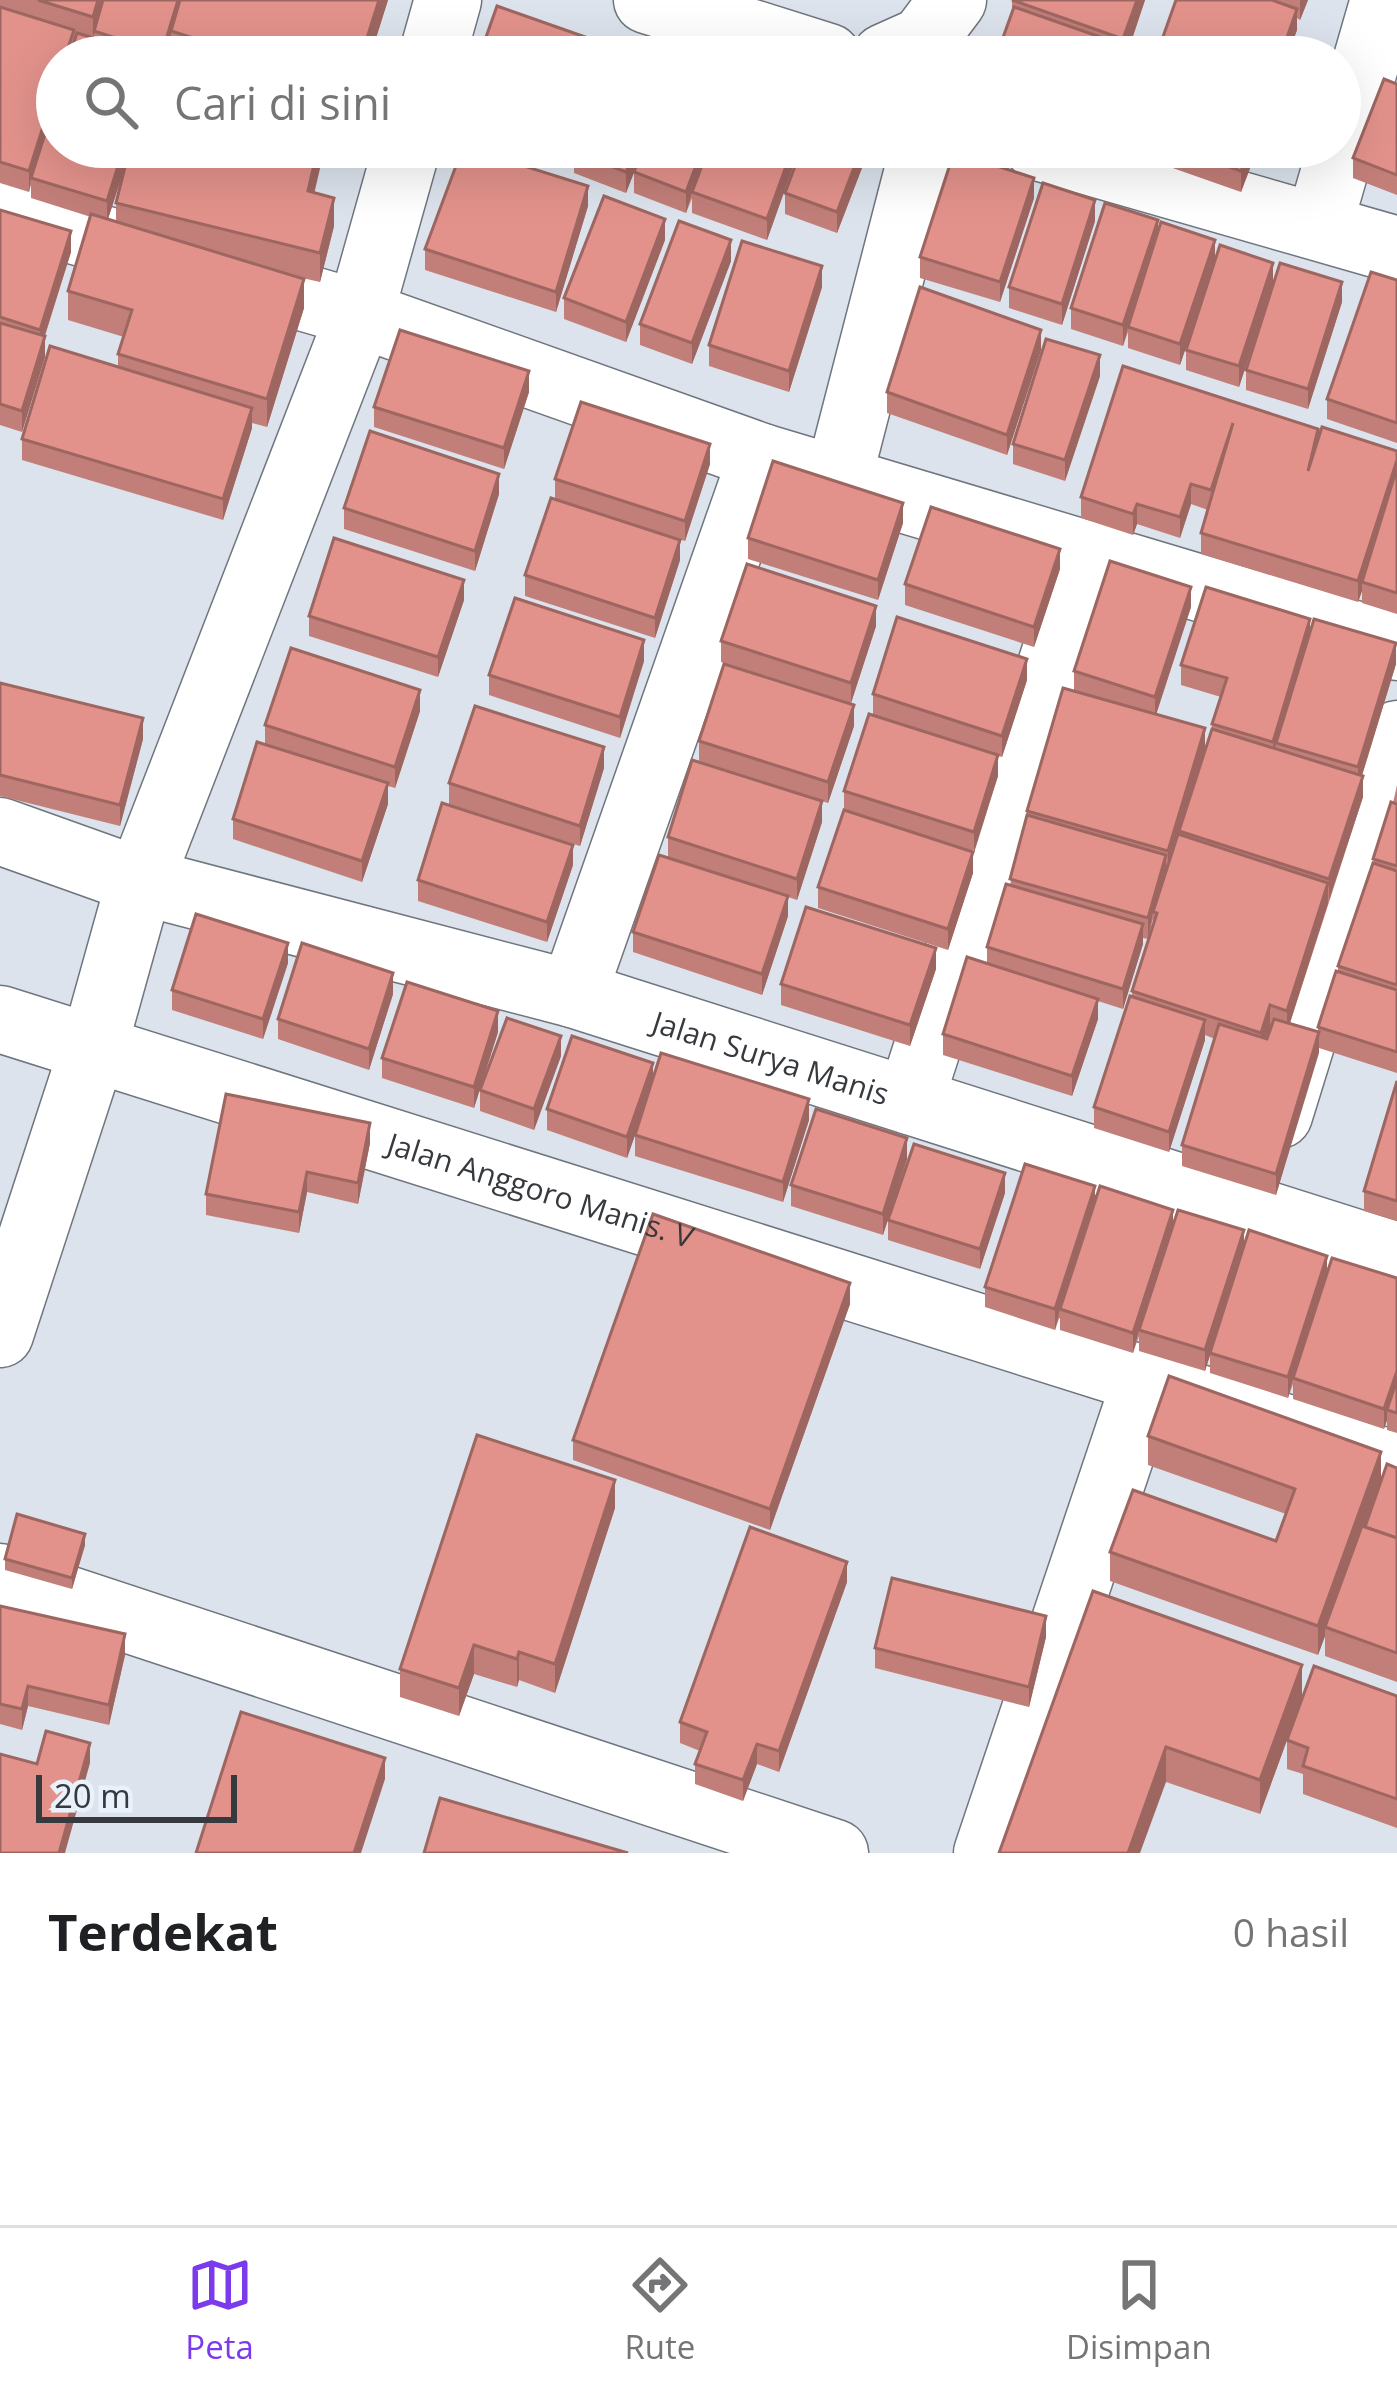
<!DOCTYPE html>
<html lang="id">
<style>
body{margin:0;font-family:"Open Sans",sans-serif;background:#f2f2f2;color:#202124}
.scale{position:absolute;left:36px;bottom:30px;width:201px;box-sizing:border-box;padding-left:12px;border:6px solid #36393d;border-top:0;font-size:33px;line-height:42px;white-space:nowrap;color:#36393d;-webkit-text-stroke:9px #e9f1fa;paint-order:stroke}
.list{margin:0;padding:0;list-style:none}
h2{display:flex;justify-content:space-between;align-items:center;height:156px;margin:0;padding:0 48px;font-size:51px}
h2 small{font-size:39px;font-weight:400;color:#757577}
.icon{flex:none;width:66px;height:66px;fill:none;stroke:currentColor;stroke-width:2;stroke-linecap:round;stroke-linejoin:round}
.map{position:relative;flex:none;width:1397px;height:1853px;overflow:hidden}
.search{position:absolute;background:#fff;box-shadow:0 12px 48px #0002;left:36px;right:36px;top:36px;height:132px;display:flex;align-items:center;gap:30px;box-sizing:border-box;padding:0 42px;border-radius:66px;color:#757577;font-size:45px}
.sheet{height:372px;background:#fff}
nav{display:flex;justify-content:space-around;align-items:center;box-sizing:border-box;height:168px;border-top:3px solid #e0e0e0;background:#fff;font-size:33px;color:#757577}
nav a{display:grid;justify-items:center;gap:6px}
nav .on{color:#7c3aed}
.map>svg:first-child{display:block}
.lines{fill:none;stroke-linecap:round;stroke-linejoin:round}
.minor-casing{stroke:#6f767e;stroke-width:69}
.minor{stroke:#fff;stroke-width:66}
.wall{fill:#c27e78;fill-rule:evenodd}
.shaded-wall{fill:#9e6661}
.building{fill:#e2928b;stroke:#9e6661;stroke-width:3}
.labels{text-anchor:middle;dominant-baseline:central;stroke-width:9;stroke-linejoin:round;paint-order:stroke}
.street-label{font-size:30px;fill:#36393d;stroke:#e9f1fa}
</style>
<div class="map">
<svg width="1397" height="1853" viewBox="0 0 1397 1853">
<rect width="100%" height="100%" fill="#dce3ec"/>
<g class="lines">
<g class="minor-casing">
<g id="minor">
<polyline points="647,0 828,57"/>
<polyline points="432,57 448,0"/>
<polyline points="885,57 923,40 953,0"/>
<polyline points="1038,147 1397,250"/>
<polyline points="0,209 360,314 762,457 1397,647"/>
<polyline points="1319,225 1384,0"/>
<polyline points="838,480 924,147"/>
<path id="s1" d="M0,831L140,881L573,994L1397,1256"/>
<polyline points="573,994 762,457"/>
<path id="s2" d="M0,1019L1146,1380L1397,1466"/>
<polyline points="910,1101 1087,554"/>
<polyline points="1279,1115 1397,734"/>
<polyline points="0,1334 94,1046 140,881 360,314 407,147"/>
<polyline points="0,1577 835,1853"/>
<polyline points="987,1853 1146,1380"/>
</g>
</g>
<use href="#minor" class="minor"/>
</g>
<g class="wall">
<path d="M0,0H388L370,57H171V44L167,57H57L314,193L334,226L320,282L289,275L304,308L267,427L252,423V428L223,520L22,460V439L118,367V354L124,337L68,320V291L91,217L31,198V185L29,192L0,183ZM126,164L116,203V222L108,219Z"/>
<polygon points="1012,0 1145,0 1126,57 1012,13"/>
<polygon points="1176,0 1308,0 1300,20 1297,18 1297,30 1287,57 1157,57"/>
<polygon points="1397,84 1397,195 1353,178 1353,158"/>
<polygon points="576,147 800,147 767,240 692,213 692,198 686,213 634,193 634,172 626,193 574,173 574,152"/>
<polygon points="802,147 870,147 837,233 785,214 785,193"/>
<polygon points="1130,147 1258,147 1241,192 1130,153"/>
<polygon points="1034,198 1000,302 920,278 920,257"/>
<polygon points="588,206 556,312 425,270 425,249"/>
<polygon points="0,210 71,252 45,336 45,357 22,432 0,425"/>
<polygon points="1095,221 1062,325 1009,308 1009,287"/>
<polygon points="1158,233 1215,261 1180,365 1128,348 1128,332 1123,346 1071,329 1071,308"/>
<polygon points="665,240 626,342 564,319 564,298"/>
<polygon points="731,261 692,364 640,345 640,324"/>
<polygon points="1397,280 1397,443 1327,419 1327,399"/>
<polygon points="1273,283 1239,387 1186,370 1186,350"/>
<polygon points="822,287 789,392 709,366 709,345"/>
<polygon points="1342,302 1308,409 1246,390 1246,370"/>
<polygon points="1041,350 1007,455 887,413 887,392"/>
<polygon points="1100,376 1065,481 1013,464 1013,444"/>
<polygon points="529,392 504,469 374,427 374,407"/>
<polygon points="1318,437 1397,451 1397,614 1362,603 1362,591 1358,602 1201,554 1201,533 1208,510 1191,504 1180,538 1137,524 1133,535 1081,518 1081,497"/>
<polygon points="710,464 685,541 625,522 680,560 655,638 525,596 525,575 555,500 555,479"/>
<polygon points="499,494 475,571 344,529 344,508"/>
<polygon points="903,523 878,600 748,559 748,538"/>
<polygon points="1060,569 1034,647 905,605 905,584"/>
<polygon points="464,600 438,677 309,636 309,616"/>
<polygon points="1191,607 1156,714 1205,749 1190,797 1221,697 1181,685 1181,665 1310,630 1396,664 1362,776 1363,797 1290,1023 1318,1032 1318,1027 1338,971 1338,966 1393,803 1397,785 1397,1073 1319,1048 1276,1195 1182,1166 1182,1145 1215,1039 1205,1035 1205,1040 1169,1152 1094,1128 1094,1107 1132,997 1132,991 1153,924 1153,919 1148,939 1143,938 1143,944 1123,1009 1098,1001 1098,1019 1072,1096 943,1055 943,1034 987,964 987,947 1010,885 1027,811 1074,691 1074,671"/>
<polygon points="876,626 851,703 721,662 721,641"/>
<polygon points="644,661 620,738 489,695 489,675"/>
<polygon points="1027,680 1002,757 998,756 998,776 973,852 973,873 948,950 818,908 818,887 844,810 844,791 873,714 873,694"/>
<polygon points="0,683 143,739 120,826 0,796"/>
<polygon points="420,711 395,788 388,786 388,804 362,882 233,839 233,819 265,744 265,725"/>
<polygon points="854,726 828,803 699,761 699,741"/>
<polygon points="604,768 580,846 449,804 449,783"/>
<polygon points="822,822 797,900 788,897 788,916 762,995 633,952 633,932 668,857 668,837"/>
<polygon points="573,865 547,942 418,901 418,880"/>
<polygon points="288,963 263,1039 172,1010 172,990"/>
<polygon points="936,969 910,1046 781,1005 781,984"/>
<polygon points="393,994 369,1070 278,1039 278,1019"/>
<polygon points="498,1032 474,1108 382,1078 382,1058"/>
<polygon points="561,1056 534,1130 480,1111 480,1090"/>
<polygon points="653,1078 809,1120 783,1202 635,1156 635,1135 627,1158 547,1130 547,1109"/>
<polygon points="1397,1081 1397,1221 1364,1211 1364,1191"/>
<polygon points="370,1143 358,1204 307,1192 299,1233 206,1215 206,1194"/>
<polygon points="907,1159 883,1235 791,1206 791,1185"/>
<polygon points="1005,1193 980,1269 888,1240 888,1220"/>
<polygon points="1095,1200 1244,1247 1327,1272 1397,1278 1397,1433 1387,1430 1387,1420 1384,1429 1293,1399 1293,1384 1288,1398 1210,1373 1210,1354 1205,1371 1139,1351 1139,1336 1133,1353 1060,1330 1060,1316 1055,1330 985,1307 985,1287"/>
<polygon points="850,1304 770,1530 573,1460 573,1440"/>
<polygon points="1148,1436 1381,1481 1365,1527 1397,1468 1397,1682 1325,1656 1325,1636 1318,1655 1110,1581 1110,1552 1276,1541 1286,1514 1148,1465"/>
<polygon points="615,1508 555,1693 519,1680 517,1687 474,1674 459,1716 400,1697 400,1669"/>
<polygon points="85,1545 72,1589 5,1570 5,1559"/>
<polygon points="847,1582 779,1772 757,1764 743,1801 695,1784 695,1764 700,1751 680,1743 680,1722"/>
<polygon points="1093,1591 1302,1699 1260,1814 1166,1782"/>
<polygon points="0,1606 125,1655 109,1725 28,1706 22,1730 0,1724"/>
<polygon points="1046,1637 1029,1707 875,1668 875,1648"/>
<polygon points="1397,1696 1397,1828 1303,1794 1303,1774 1287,1769 1287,1740"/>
</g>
<g class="shaded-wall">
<polygon points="98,0 104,0 93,38 93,17"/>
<polygon points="178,0 184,0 171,31 171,44 167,57 162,57"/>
<polygon points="379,0 388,0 370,57 361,57"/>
<polygon points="1137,0 1145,0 1126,57 1122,57 1123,39"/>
<polygon points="1300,0 1308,0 1300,20"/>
<polygon points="1297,9 1297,30 1287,57 1280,57"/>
<polygon points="57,83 57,103 31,178 29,192 29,171"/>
<polygon points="124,147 131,147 107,222 107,201"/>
<polygon points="318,147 325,147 308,220 308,191"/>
<polygon points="636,147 644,147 626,193 626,172"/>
<polygon points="703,147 711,147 692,192 686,213 686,192"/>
<polygon points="793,147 800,147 767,240 767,219"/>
<polygon points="862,147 870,147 837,233 837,212"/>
<polygon points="1250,147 1258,147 1241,192 1241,171"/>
<polygon points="1034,178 1034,198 1000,302 1000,282"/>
<polygon points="588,186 588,206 556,312 556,292"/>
<polygon points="334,198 334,226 320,282 320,253"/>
<polygon points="1095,200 1095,221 1062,325 1062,304"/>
<polygon points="665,219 665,240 626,342 626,322"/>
<polygon points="1158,220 1158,241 1128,327 1123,346 1123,325"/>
<polygon points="71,231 71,252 40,350 40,330"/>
<polygon points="731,240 731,261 692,364 692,343"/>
<polygon points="1215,240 1215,261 1180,365 1180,344"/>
<polygon points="1273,263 1273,283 1239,387 1239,366"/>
<polygon points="822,266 822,287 789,392 789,371"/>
<polygon points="304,279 304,308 267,427 267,399"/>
<polygon points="1342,282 1342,302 1308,409 1308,389"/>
<polygon points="1041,330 1041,350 1007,455 1007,435"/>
<polygon points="45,336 45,357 22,432 22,411"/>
<polygon points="1100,355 1100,376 1065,481 1065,460"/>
<polygon points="529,371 529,392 504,469 504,448"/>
<polygon points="252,408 252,428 223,520 223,499"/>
<polygon points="710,444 710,464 685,541 685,521"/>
<polygon points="1397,460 1397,480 1362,582 1362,591 1358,602 1358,581"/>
<polygon points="499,474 499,494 475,571 475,551"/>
<polygon points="1191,484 1191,504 1180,538 1180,517"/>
<polygon points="903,503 903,523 878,600 878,580"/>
<polygon points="1137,504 1137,524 1133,535 1133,514"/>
<polygon points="680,540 680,560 655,638 655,618"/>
<polygon points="1060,549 1060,569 1034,647 1034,627"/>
<polygon points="464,580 464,600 438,677 438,657"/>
<polygon points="1191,587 1191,607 1155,718 1155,697"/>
<polygon points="876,606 876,626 851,703 851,683"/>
<polygon points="1310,619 1310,640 1276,743 1273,762 1273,742"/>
<polygon points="644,640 644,661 620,738 620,717"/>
<polygon points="1396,643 1396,664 1358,788 1358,767"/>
<polygon points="1027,659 1027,680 1002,757 1002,736"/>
<polygon points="420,690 420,711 395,788 395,767"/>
<polygon points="854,705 854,726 828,803 828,782"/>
<polygon points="143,718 143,739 120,826 120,805"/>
<polygon points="1205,728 1205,749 1168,872 1168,851"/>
<polygon points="604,747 604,768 580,846 580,826"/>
<polygon points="998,755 998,776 974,853 974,832"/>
<polygon points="1363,776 1363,797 1329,900 1329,879"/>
<polygon points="388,783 388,804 362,882 362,861"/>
<polygon points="822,801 822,822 797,900 797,879"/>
<polygon points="573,845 573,865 547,942 547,922"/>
<polygon points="973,852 973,873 948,950 948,929"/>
<polygon points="1166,855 1166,875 1153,912 1148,939 1148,918"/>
<polygon points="1328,883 1328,903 1287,1032 1287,1011"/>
<polygon points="788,896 788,916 762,995 762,974"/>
<polygon points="1143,924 1143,944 1123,1009 1123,989"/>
<polygon points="288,943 288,963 263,1039 263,1019"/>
<polygon points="936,948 936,969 910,1046 910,1025"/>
<polygon points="393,973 393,994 369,1070 369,1049"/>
<polygon points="1098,999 1098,1019 1072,1096 1072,1076"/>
<polygon points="1270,1005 1270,1026 1261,1054 1261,1033"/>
<polygon points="498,1011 498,1032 474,1108 474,1087"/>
<polygon points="1205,1020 1205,1040 1169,1152 1169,1132"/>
<polygon points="1319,1032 1319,1053 1276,1195 1276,1174"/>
<polygon points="561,1036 561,1056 534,1130 534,1109"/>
<polygon points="653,1063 653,1084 627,1158 627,1137"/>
<polygon points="809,1099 809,1120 783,1202 783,1182"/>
<polygon points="370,1123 370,1143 358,1204 358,1183"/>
<polygon points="907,1138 907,1159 883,1235 883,1214"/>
<polygon points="307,1172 307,1192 299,1233 299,1212"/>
<polygon points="1005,1173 1005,1193 980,1269 980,1249"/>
<polygon points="1095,1186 1095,1207 1060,1309 1055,1330 1055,1309"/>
<polygon points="1173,1210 1173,1230 1139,1330 1133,1353 1133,1333"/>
<polygon points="1244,1230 1244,1250 1205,1371 1205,1350"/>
<polygon points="1327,1256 1327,1276 1293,1378 1288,1398 1288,1377"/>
<polygon points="850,1283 850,1304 770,1530 770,1509"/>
<polygon points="1397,1371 1397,1392 1387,1410 1387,1420 1384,1429 1384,1409"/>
<polygon points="1381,1452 1381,1481 1328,1628 1325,1627 1325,1636 1318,1655 1318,1626"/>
<polygon points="615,1480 615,1508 555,1693 555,1664"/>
<polygon points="85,1534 85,1545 72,1589 72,1578"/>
<polygon points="847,1562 847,1582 779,1772 779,1751"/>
<polygon points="1046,1616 1046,1637 1029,1707 1029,1687"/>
<polygon points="125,1634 125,1655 109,1725 109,1705"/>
<polygon points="474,1645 474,1674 459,1716 459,1688"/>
<polygon points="519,1652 519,1680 517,1687 517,1659"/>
<polygon points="1302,1665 1302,1699 1260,1814 1260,1780"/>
<polygon points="28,1686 28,1706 22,1730 22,1709"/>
<polygon points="90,1743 90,1763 65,1853 59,1853"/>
<polygon points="757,1744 757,1764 743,1801 743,1780"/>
<polygon points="1166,1747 1166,1782 1140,1853 1128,1853"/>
<polygon points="385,1758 385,1779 361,1853 354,1853"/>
</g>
<g class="building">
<polygon points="38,0 98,0 93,17"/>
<polygon points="103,0 178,0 162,53 94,31"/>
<polygon points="180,0 379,0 361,57 254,57 171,31"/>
<polygon points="1012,0 1137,0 1123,39"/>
<polygon points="1176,0 1272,0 1297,9 1280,57 1184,57 1159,48"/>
<polygon points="497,6 608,45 604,57 479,57"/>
<polygon points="0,7 74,30 65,57 57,57 57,83 29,171 0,162"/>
<polygon points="1014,7 1126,46 1122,57 996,57"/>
<polygon points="77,33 154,56 69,57"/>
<polygon points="613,50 631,57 610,57"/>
<polygon points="1384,79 1397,84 1397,175 1353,158"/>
<polygon points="57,96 57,147 124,147 107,201 31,178"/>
<polygon points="130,147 318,147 308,191 334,198 320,253 116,203"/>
<polygon points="463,147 588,186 556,292 425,249"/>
<polygon points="576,147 636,147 626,172 574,152"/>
<polygon points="644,147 703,147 686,192 634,172"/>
<polygon points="709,147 793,147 767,219 692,192"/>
<polygon points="802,147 862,147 837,212 785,193"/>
<polygon points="1173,147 1250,147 1241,171"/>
<polygon points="954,152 1034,178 1000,282 920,257"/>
<polygon points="1043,183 1095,200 1062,304 1009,287"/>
<polygon points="604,196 665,219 626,322 564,298"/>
<polygon points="1105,203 1158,220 1123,325 1071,308"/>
<polygon points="0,210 71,231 40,330 0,317"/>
<polygon points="91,214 304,279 267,399 118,354 132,310 68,291"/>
<polygon points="679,221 731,240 692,343 640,324"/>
<polygon points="1161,222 1215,240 1180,344 1128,327"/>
<polygon points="742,241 822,266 789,371 709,345"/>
<polygon points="1220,245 1273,263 1239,366 1186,350"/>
<polygon points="1280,263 1342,282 1308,389 1246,370"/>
<polygon points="1371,272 1397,280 1397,423 1327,399"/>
<polygon points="920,287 1041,330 1007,435 887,392"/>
<polygon points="0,323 45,336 22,411 0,404"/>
<polygon points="400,330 529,371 504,448 374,407"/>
<polygon points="1046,339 1100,355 1065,460 1013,444"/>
<polygon points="50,346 252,408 223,499 22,439"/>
<polygon points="1123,366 1318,429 1308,471 1322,427 1397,451 1397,460 1358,581 1201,533 1233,423 1211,490 1191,484 1180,517 1137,504 1133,514 1081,497"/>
<polygon points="581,402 710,444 685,521 555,479"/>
<polygon points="370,431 499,474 475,551 344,508"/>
<polygon points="773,461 903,503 878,580 748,538"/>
<polygon points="1397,468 1397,593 1362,582"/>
<polygon points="551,498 680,540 655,618 525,575"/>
<polygon points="931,507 1060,549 1034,627 905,584"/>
<polygon points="334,538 464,580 438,657 309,616"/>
<polygon points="1110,561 1191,587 1155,697 1074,671"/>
<polygon points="747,564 876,606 851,683 721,641"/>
<polygon points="1206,587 1310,619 1273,742 1212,724 1227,678 1181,665"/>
<polygon points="515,598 644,640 620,717 489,675"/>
<polygon points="897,617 1027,659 1002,736 873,694"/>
<polygon points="1314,619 1396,643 1358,767 1276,743"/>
<polygon points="291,648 420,690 395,767 265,725"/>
<polygon points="724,664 854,705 828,782 699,741"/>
<polygon points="0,683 143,718 120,805 0,775"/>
<polygon points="1063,688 1205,728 1168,851 1027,811"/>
<polygon points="475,706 604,747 580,826 449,783"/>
<polygon points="869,714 998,755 974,832 844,791"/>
<polygon points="1212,729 1363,776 1329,879 1179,831"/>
<polygon points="257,742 388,783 362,861 233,819"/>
<polygon points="692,760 822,801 797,879 668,837"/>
<polygon points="1391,802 1397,804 1397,866 1373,859"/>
<polygon points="442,803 573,845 547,922 418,880"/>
<polygon points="844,810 973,852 948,929 818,887"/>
<polygon points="1027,815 1166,855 1148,918 1010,879"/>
<polygon points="1178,834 1328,883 1287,1011 1270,1005 1261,1033 1132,991 1157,913 1153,912"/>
<polygon points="659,855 788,896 762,974 633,932"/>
<polygon points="1373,863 1397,871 1397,985 1338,966"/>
<polygon points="1006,884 1143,924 1123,989 987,947"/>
<polygon points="806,907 936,948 910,1025 781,984"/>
<polygon points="196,914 288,943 263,1019 172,990"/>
<polygon points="302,943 393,973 369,1049 278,1019"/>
<polygon points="967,957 1098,999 1072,1076 943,1034"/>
<polygon points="1336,971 1397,990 1397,1052 1318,1027"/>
<polygon points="407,982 498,1011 474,1087 382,1058"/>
<polygon points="1130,996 1205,1020 1169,1132 1094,1107"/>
<polygon points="507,1018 561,1036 534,1109 480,1090"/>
<polygon points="1274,1019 1319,1032 1276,1174 1182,1145 1219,1024 1267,1039"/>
<polygon points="572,1036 653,1063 627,1137 547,1109"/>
<polygon points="661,1053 809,1099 783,1182 635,1135"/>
<polygon points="1397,1081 1397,1201 1364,1191"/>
<polygon points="226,1094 370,1123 358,1183 307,1172 299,1212 206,1194"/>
<polygon points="816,1109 907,1138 883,1214 791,1185"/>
<polygon points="914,1144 1005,1173 980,1249 888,1220"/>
<polygon points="1025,1164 1095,1186 1055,1309 985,1287"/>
<polygon points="1100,1186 1173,1210 1133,1333 1060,1309"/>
<polygon points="1178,1210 1244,1230 1205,1350 1139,1330"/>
<polygon points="653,1214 850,1283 770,1509 573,1440"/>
<polygon points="1249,1230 1327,1256 1288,1377 1210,1353"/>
<polygon points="1332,1258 1397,1278 1397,1371 1384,1409 1293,1378"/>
<polygon points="1169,1376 1381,1452 1318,1626 1110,1552 1133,1490 1276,1541 1295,1489 1148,1436"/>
<polygon points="1397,1379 1397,1413 1387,1410"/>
<polygon points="477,1435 615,1480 555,1664 519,1652 517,1659 474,1645 459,1688 400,1669"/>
<polygon points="1387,1464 1397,1468 1397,1538 1365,1527"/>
<polygon points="17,1514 85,1534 72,1578 5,1559"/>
<polygon points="1362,1526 1397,1538 1397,1653 1325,1627"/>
<polygon points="750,1527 847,1562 779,1751 757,1744 743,1780 695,1764 707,1732 680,1722"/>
<polygon points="892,1578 1046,1616 1029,1687 875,1648"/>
<polygon points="1093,1591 1302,1665 1260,1780 1166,1747 1128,1853 999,1853"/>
<polygon points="0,1606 125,1634 109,1705 28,1686 22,1709 0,1704"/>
<polygon points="1314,1666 1397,1696 1397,1799 1303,1766 1308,1748 1287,1740"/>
<polygon points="241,1712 385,1758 354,1853 196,1853"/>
<polygon points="46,1731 90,1743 59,1853 0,1853 0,1754 37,1764"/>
<polygon points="440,1798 628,1853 424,1853"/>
</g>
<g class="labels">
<g class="street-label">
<text stroke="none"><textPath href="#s1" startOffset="804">Jalan Surya Manis</textPath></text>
<text stroke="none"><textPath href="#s2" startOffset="567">Jalan Anggoro Manis. V</textPath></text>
</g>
</g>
</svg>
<div class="scale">20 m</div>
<div class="search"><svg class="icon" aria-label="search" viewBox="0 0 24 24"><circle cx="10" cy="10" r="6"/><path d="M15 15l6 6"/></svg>Cari di sini</div>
</div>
<section class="sheet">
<h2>Terdekat<small>0 hasil</small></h2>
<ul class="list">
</ul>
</section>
<nav>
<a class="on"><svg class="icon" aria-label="map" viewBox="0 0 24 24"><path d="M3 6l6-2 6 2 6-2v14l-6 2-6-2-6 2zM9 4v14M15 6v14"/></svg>Peta</a>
<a><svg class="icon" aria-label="directions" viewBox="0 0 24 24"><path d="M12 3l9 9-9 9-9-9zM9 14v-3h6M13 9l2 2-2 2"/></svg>Rute</a>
<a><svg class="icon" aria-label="saved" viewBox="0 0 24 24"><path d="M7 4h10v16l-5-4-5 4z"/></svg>Disimpan</a>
</nav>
